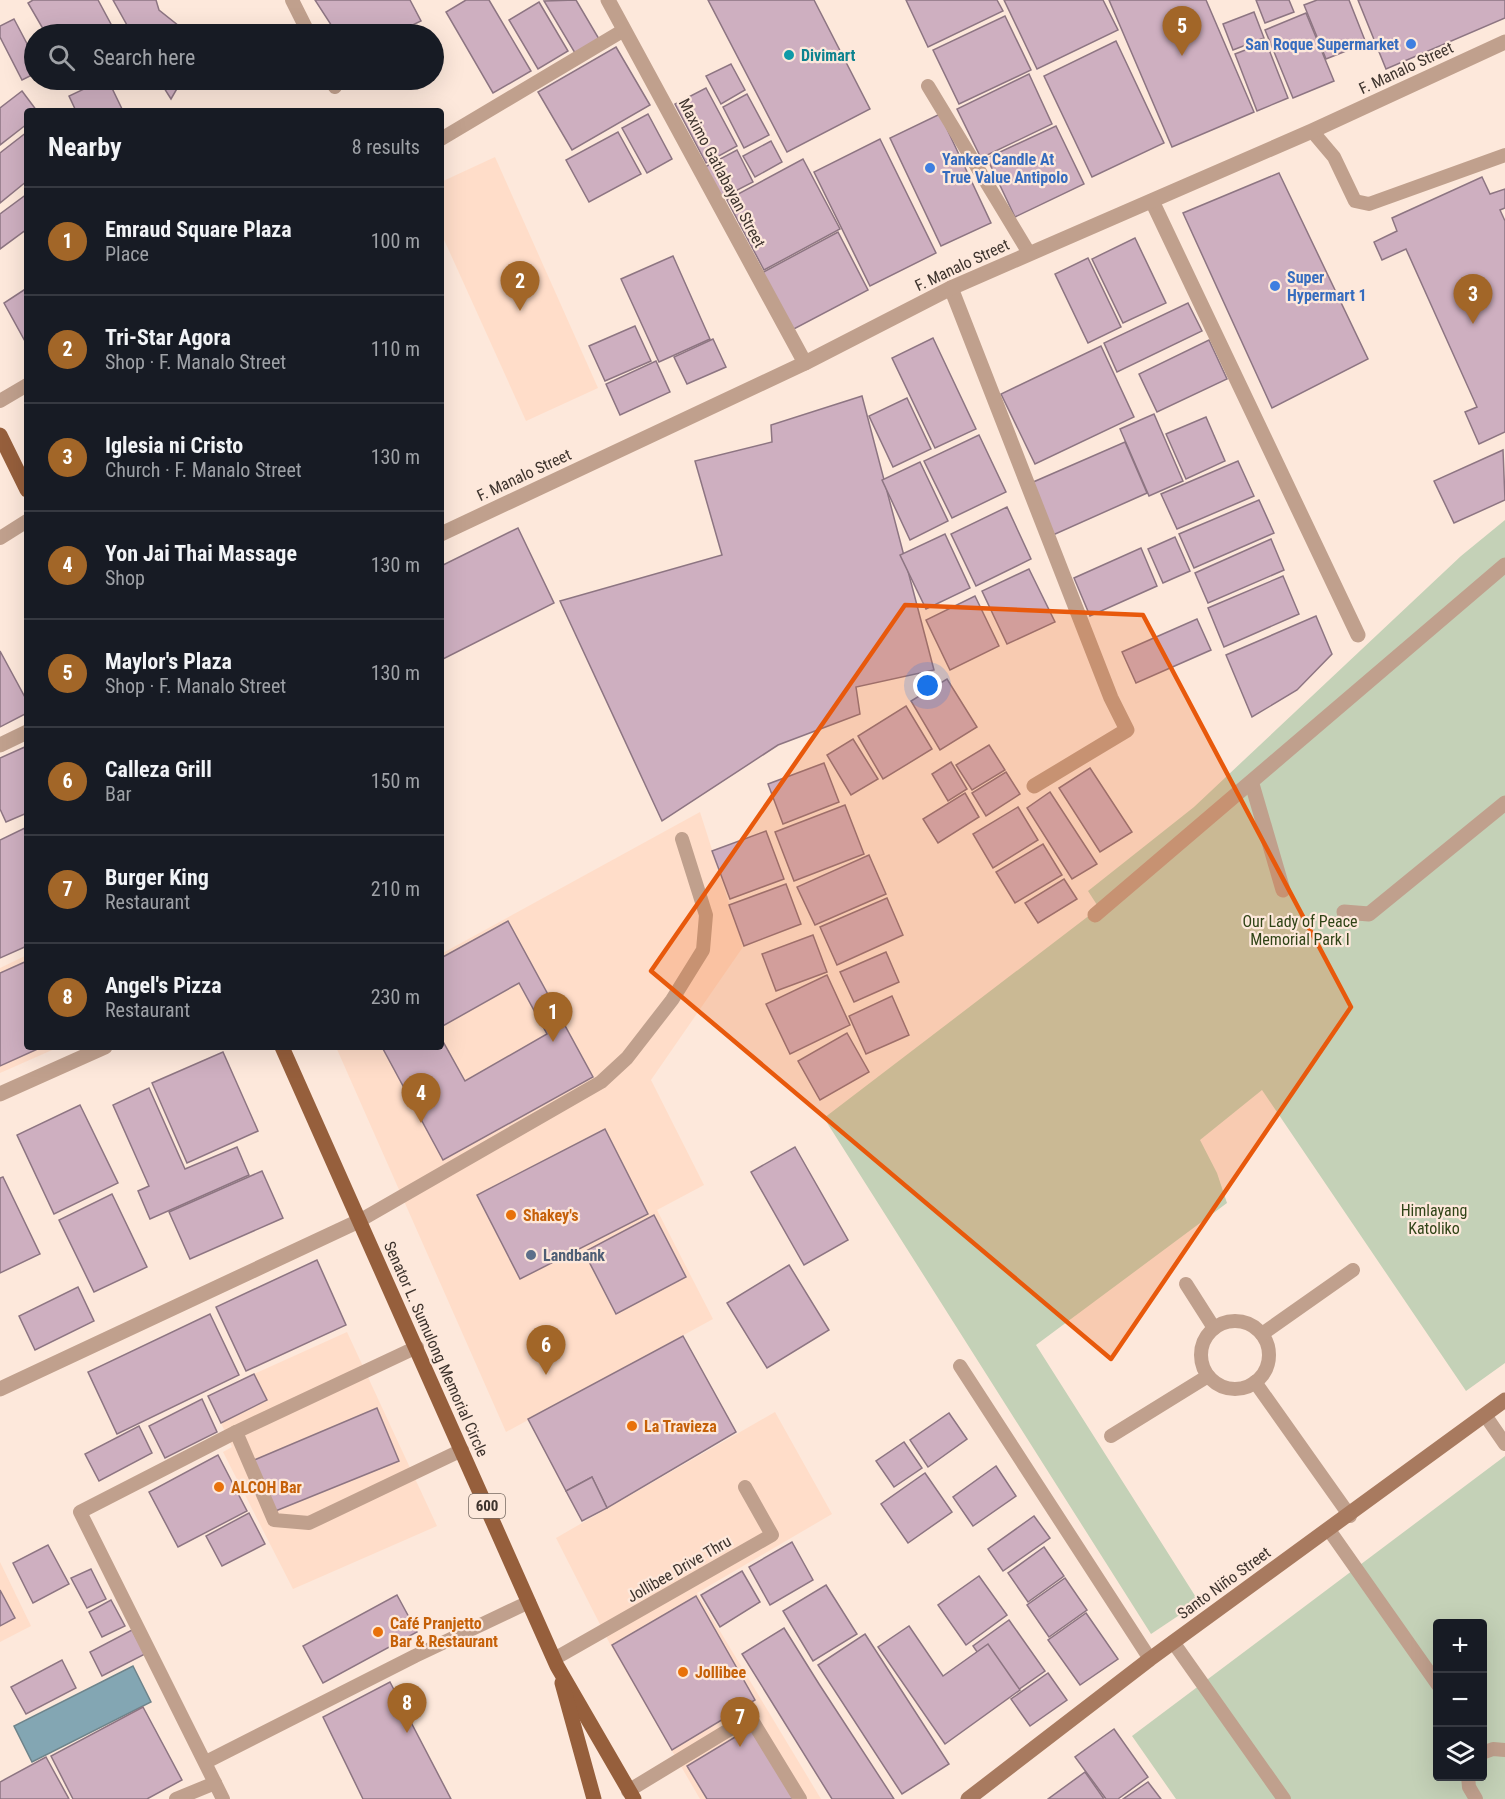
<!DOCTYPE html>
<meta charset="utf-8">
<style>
body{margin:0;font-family:"Roboto Condensed",sans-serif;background:#242831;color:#f1f3f6}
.controls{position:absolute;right:18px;bottom:18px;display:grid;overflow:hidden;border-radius:6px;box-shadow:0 6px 24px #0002}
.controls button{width:54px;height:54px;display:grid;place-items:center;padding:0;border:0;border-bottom:2px solid #363941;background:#171b24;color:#f1f3f6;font:30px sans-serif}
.you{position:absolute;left:928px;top:686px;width:21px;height:21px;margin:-15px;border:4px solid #fff;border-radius:50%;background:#1a73e8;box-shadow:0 0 0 9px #1a73e833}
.badge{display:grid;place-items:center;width:39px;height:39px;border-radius:50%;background:#a26628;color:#fff;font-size:20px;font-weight:700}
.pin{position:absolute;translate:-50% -50px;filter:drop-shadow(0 2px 3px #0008)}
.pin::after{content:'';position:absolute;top:32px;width:21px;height:18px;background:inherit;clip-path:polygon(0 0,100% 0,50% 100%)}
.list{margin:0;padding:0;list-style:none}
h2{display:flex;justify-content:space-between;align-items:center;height:78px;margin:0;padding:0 24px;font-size:26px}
h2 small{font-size:20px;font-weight:400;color:#9ea1a6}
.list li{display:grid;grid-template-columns:39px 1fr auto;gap:18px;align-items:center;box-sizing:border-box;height:108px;padding:0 24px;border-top:2px solid #363941}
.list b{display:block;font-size:22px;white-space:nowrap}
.list p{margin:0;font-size:20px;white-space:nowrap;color:#9ea1a6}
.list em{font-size:20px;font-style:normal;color:#9ea1a6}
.icon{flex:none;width:33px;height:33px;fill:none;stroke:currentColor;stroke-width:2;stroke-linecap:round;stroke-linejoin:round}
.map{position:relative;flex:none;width:1505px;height:1799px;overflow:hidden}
.search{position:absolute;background:#171b24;box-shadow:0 6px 24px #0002;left:24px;top:24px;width:420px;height:66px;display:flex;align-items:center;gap:15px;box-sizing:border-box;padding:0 21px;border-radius:33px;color:#9ea1a6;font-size:22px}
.panel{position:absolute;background:#171b24;box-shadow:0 6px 24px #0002;left:24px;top:108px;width:420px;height:942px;border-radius:6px}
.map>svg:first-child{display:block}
.built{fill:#ffddc9}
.green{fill:#c4d1b7;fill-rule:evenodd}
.water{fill:#83a6b3;stroke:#6e848b;stroke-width:1.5}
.building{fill:#ceafc0;stroke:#8d7582;stroke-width:1.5}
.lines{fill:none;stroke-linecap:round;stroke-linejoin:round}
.service{stroke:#c0a08d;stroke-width:14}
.pedestrian{stroke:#c0a08d;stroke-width:15}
.minor{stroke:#c0a08d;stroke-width:15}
.secondary{stroke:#a87a5f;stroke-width:15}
.primary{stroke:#965f3c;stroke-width:15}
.marked{fill:#e8590c;fill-opacity:0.2;stroke:#e8590c;stroke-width:4.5;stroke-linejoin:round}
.shop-dot{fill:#3f7fe0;stroke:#fde8db;stroke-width:2}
.culture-dot{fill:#0f9aa8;stroke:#fde8db;stroke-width:2}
.food-dot{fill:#e8710a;stroke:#fde8db;stroke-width:2}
.service-dot{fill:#5c6f8a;stroke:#fde8db;stroke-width:2}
.labels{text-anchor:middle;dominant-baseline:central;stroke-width:4.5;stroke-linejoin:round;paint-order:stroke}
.shield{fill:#fde8db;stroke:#776a62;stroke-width:1.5}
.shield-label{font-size:15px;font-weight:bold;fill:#3e342e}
.shop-label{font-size:16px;font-weight:bold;fill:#366cbe;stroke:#fde8db;text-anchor:start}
.culture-label{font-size:16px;font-weight:bold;fill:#0d838f;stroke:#fde8db;text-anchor:start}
.street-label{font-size:16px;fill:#3e342e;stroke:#fde8db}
.park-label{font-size:16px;fill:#304417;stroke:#fde8db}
.food-label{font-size:16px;font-weight:bold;fill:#c56008;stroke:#fde8db;text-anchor:start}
.service-label{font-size:16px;font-weight:bold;fill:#4e5e75;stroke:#fde8db;text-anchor:start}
</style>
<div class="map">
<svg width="1505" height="1799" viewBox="0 0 1505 1799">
<rect width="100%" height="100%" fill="#fde8db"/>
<g class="built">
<polygon points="495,157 598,388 526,421 441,233 441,182"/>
<polygon points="700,812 743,947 651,1080 704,1185 657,1210 713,1319 506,1432 336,1047 441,1047 441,954"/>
<polygon points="27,955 27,1047 59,1047 0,1073 0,968"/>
<polygon points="347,1332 437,1526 293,1589 223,1452 232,1447 221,1423 267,1400 254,1374"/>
<polygon points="775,1412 832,1514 697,1593 821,1799 700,1799 610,1644 556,1538"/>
<polygon points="0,1562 31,1626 0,1642"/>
</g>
<g class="green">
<polygon points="1505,520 1505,1363 1466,1391 1262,1090 1200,1140 1217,1173 1227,1203 1036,1345 1199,1602 1151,1634 824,1118 1099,908 1088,891 1194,807 1461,556"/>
<path d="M1505,1456V1799H1176L1132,1736ZM1438,1624H1482V1776H1438Z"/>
</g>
<polygon class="water" points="133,1666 151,1702 32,1762 14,1726"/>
<g class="building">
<polygon points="33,0 98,0 112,26 98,34 46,34 28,3"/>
<polygon points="113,0 156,0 159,10 189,34 132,34"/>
<polygon points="315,0 410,0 421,21 394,34 337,34"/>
<polygon points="466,0 489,0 531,71 493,93 446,12"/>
<polygon points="576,0 599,39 575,53 544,1"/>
<polygon points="708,0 814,0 870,109 787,152"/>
<polygon points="906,0 997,0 1003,11 928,47"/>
<polygon points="1004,0 1103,0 1118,30 1037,69"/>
<polygon points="1109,0 1206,0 1254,112 1172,147"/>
<polygon points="1256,0 1289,0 1294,12 1265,23"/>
<polygon points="1317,0 1349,0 1366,43 1326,59 1304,5"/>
<polygon points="1358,0 1505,0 1505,18 1386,69"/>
<polygon points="539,2 568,51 538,69 509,20"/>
<polygon points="1254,12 1264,38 1233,50 1223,24"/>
<polygon points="1306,13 1334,81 1293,98 1265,30"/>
<polygon points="1005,16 1031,70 959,104 933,50"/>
<polygon points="14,19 34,57 34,74 22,80 0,37 0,26"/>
<polygon points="1116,41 1164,143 1092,177 1044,76"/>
<polygon points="1266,42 1288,98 1257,111 1235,54"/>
<polygon points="616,47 650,105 572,150 538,92"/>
<polygon points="731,64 745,90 721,104 706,76"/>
<polygon points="1029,74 1052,124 981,158 957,109"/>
<polygon points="103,80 108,80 123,111 76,111 69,96"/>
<polygon points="159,80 182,80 171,99"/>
<polygon points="706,88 737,146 706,163 675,104"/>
<polygon points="22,91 37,111 27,111 27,124 0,145 0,108"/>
<polygon points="747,94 769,135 744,148 723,107"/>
<polygon points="648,114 672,159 647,173 622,128"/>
<polygon points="940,114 991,223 941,246 890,138"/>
<polygon points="1056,126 1084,184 1015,217 987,158"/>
<polygon points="27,132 27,181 0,203 0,153"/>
<polygon points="618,132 641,174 589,202 566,160"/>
<polygon points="880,139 936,253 870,286 814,172"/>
<polygon points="771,141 782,162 755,177 743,156"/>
<polygon points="737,150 753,182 720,199 703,168"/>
<polygon points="803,159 840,229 764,270 727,200"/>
<polygon points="1279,173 1368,359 1272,408 1183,213"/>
<polygon points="1482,177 1490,194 1505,189 1505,208 1500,210 1505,221 1505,432 1479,444 1465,412 1477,407 1406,249 1382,260 1374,242 1397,231 1392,218"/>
<polygon points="27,194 27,229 0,249 0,214"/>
<polygon points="838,232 868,290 790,331 760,274"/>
<polygon points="1135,238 1166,303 1123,323 1092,259"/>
<polygon points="673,256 710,339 659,362 621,279"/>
<polygon points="1088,258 1121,327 1088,343 1055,274"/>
<polygon points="27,288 27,342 26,343 4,303"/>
<polygon points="1188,303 1202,331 1117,372 1104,343"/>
<polygon points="635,326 651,361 605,381 589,346"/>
<polygon points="933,338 976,429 935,448 892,358"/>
<polygon points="713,339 726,367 687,384 674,357"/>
<polygon points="1209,340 1227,379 1157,412 1139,374"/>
<polygon points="1101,346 1134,417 1035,464 1001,394"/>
<polygon points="656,361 670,392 620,415 606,384"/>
<polygon points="862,396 934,670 856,687 860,714 778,745 662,821 560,601 722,555 695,461 772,442 771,425"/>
<polygon points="907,398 931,449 893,467 869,416"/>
<polygon points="1154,414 1183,481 1149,496 1120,429"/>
<polygon points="1206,417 1225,461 1186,479 1166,434"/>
<polygon points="979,435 1006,492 952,518 924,461"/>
<polygon points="1125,442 1147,493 1053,535 1031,483"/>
<polygon points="1503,450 1505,500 1454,523 1434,481"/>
<polygon points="1238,461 1254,496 1177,529 1161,494"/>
<polygon points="920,462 948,521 910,540 882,480"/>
<polygon points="1259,500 1274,533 1194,568 1179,534"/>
<polygon points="1007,507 1031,559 976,586 951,534"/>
<polygon points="518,528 554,603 441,660 441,566"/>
<polygon points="945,534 970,588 926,609 900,555"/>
<polygon points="1175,537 1190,571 1163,583 1148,549"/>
<polygon points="1271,539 1284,570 1208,603 1195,573"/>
<polygon points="1141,548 1157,586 1090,616 1074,578"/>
<polygon points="1029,569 1055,622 1007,644 982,591"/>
<polygon points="1283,576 1299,614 1224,647 1208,608"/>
<polygon points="975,596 999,646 950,670 926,620"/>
<polygon points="1316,616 1332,654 1297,690 1252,717 1226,655"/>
<polygon points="1197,619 1211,650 1136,683 1122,652"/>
<polygon points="0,651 27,701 27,713 0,727"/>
<polygon points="947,679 977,727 940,750 911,701"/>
<polygon points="906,706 932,749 883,779 858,736"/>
<polygon points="853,739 878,779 851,795 827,755"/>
<polygon points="989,745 1005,770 972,790 956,765"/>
<polygon points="27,746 27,813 6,822 0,809 0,758"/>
<polygon points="951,762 967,789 948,801 932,774"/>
<polygon points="824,763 839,802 783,824 768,784"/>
<polygon points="1090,768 1132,832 1100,852 1059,788"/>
<polygon points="1006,772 1020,794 986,816 972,793"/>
<polygon points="1050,792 1097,864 1072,879 1027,808"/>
<polygon points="965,793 979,817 938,843 923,819"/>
<polygon points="845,805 864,854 794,881 775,832"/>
<polygon points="1018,807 1038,840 993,868 973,834"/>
<polygon points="27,827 27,946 0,958 0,840"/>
<polygon points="766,831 784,879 730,899 712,851"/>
<polygon points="1043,844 1062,875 1015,903 996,872"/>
<polygon points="869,855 886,894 815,925 797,887"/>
<polygon points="1064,879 1077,899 1038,923 1025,903"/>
<polygon points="786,884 801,924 744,946 729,905"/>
<polygon points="887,898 903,935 837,965 820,927"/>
<polygon points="508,921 593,1077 443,1160 382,1047 441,1047 441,1038 465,1081 547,1034 519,983 441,1027 441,958"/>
<polygon points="813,935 827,972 776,991 762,954"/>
<polygon points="886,952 899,982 854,1002 840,972"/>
<polygon points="27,961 27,1047 42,1047 0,1066 0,973"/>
<polygon points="827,975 850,1025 790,1054 766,1004"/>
<polygon points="892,996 909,1035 866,1054 849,1016"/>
<polygon points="847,1033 869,1072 820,1100 798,1061"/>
<polygon points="223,1052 258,1131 187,1163 152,1083"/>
<polygon points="149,1088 185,1169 237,1147 249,1175 150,1219 138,1191 149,1186 113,1105"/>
<polygon points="80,1105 118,1183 54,1214 17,1135"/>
<polygon points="605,1129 648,1214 520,1279 477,1195"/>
<polygon points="795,1147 848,1240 804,1265 751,1172"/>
<polygon points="262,1171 283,1218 190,1259 169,1212"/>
<polygon points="3,1177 40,1254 0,1273 0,1178"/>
<polygon points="112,1194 147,1267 94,1292 59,1220"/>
<polygon points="654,1215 686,1277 616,1314 584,1252"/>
<polygon points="317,1260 346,1325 246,1371 216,1307"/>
<polygon points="789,1265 829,1330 767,1368 727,1303"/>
<polygon points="78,1287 94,1321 35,1350 19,1316"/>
<polygon points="210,1314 239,1375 117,1434 88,1372"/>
<polygon points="683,1336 736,1432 607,1508 592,1477 566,1491 528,1419"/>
<polygon points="254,1374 267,1400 221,1423 208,1396"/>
<polygon points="202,1399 217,1432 165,1458 149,1426"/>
<polygon points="377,1408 399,1461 273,1512 252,1461"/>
<polygon points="949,1413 967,1439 928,1467 910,1440"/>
<polygon points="139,1426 152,1453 99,1481 85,1454"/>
<polygon points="904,1442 922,1468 894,1487 876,1461"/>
<polygon points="218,1455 247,1511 178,1547 149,1492"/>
<polygon points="996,1466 1016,1496 973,1526 953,1497"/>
<polygon points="925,1473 952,1512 908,1543 881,1504"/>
<polygon points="592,1477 607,1508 582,1521 566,1491"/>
<polygon points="249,1513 265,1544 222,1566 206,1536"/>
<polygon points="1034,1516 1050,1538 1003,1571 988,1549"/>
<polygon points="792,1542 813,1580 770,1605 749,1567"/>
<polygon points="48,1545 69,1584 33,1603 13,1563"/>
<polygon points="1044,1547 1064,1576 1028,1602 1008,1573"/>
<polygon points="91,1569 106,1599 87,1608 71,1578"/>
<polygon points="742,1571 760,1602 720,1627 701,1595"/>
<polygon points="979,1576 1007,1615 966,1645 938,1605"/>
<polygon points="1065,1578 1087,1610 1049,1637 1027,1605"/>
<polygon points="826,1585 857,1634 813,1661 783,1611"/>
<polygon points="0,1590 15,1618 0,1626"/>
<polygon points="397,1595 417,1632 323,1683 303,1646"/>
<polygon points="696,1596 755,1700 672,1750 612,1645"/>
<polygon points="111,1600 125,1626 102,1637 89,1612"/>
<polygon points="1086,1613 1118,1659 1080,1685 1048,1640"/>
<polygon points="1009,1620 1045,1671 1008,1697 973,1646"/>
<polygon points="909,1626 943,1676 988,1644 1020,1690 945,1744 878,1647"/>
<polygon points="784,1628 819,1684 894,1799 832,1799 742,1654"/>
<polygon points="132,1630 145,1654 102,1676 90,1652"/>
<polygon points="865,1634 949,1764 902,1794 818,1665"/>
<polygon points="62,1660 76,1688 26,1714 11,1687"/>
<polygon points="1048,1673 1067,1700 1030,1726 1011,1699"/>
<polygon points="390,1682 451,1799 363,1799 323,1717"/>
<polygon points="143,1707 182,1780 147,1799 73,1799 51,1756"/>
<polygon points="750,1728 794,1799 707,1799 687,1766"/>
<polygon points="1114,1729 1148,1777 1118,1799 1106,1799 1075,1757"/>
<polygon points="46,1757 69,1799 0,1799 0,1782"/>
<polygon points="1085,1772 1104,1799 1048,1799"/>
<polygon points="1148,1782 1161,1799 1123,1799"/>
</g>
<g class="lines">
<g class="service">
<polyline points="292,0 309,34"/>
<polyline points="331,80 335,87"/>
<polyline points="928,86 1029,253"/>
<polyline points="1312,131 1334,157 1355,201 1369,204 1505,155"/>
<polyline points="441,139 624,30"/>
<polyline points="0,401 27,385"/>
<polyline points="0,538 27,521"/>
<polyline points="359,1221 601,1082 627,1058 672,1000 703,950 706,915 682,839"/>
<polyline points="1186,1284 1214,1328"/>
<circle cx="1235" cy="1355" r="34"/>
<polyline points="1262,1334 1353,1270"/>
<polyline points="960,1366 1150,1659"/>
<polyline points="1255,1382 1350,1516"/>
<polyline points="1485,1415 1505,1444"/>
<polyline points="236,1432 274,1520 309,1523 462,1450"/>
<polyline points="1111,1436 1208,1376"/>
<polyline points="1329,1530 1438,1685"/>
<polyline points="1173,1642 1284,1799"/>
<polyline points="554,1659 772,1535 745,1487"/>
<polyline points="1482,1753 1493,1749 1505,1750"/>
<polyline points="206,1762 415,1656 529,1602"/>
<polyline points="1468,1776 1469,1787 1476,1799"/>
<polyline points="628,1791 750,1717 800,1799"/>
<polyline points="176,1799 215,1783"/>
<polyline points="223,1799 80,1512 236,1432 417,1347"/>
</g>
<g class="pedestrian">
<polyline points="1252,784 1283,890"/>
<polyline points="1344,912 1369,914 1505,803"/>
<polyline points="1095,915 1505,565"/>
</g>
<g class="minor">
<polyline points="608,0 805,363"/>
<polyline points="1152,201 1358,635"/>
<polyline points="951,288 1111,698 1127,730 1034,786"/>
<polyline points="441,534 805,363 951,288 1312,131 1505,42"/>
<polyline points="0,745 27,732"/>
<polyline points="0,1094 105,1047"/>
<polyline points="0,1389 359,1221"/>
</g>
<polyline class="secondary" points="968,1799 1150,1659 1505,1400"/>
<g class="primary">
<polyline points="0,435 27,490"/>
<polyline points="282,1047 557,1666 634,1799"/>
<polyline points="562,1683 594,1799"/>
</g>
</g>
<path class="marked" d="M905,605L1143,615L1351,1007L1111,1359L651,971Z"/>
<g class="shop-dot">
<circle cx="1411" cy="44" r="6"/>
<circle cx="930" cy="168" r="6"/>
<circle cx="1275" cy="286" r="6"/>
</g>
<circle class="culture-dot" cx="789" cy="55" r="6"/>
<g class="food-dot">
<circle cx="511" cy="1215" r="6"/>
<circle cx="632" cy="1426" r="6"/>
<circle cx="219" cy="1487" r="6"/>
<circle cx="378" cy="1632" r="6"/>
<circle cx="683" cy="1672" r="6"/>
</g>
<circle class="service-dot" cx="531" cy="1255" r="6"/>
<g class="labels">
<rect class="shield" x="469" y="1494" width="36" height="24" rx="4.5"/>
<g class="shield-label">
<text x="487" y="1506">600</text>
</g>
<g class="shop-label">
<text x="1399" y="44" text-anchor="end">San Roque Supermarket</text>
<text x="942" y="159">Yankee Candle At<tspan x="942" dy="18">True Value Antipolo</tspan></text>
<text x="1287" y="277">Super<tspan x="1287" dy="18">Hypermart 1</tspan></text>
</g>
<g class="culture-label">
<text x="801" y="55">Divimart</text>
</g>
<g class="street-label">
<text transform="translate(1406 68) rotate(-25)">F. Manalo Street</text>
<text transform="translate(722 173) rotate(62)">Maximo Gatlabayan Street</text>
<text transform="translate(962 265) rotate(-25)">F. Manalo Street</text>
<text transform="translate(524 475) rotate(-25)">F. Manalo Street</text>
<text transform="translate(436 1349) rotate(66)">Senator L. Sumulong Memorial Circle</text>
<text transform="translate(679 1569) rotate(-30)">Jollibee Drive Thru</text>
<text transform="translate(1224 1583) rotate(-36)">Santo Niño Street</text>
</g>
<g class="park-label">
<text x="1300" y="921">Our Lady of Peace<tspan x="1300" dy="18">Memorial Park I</tspan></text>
<text x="1434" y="1210">Himlayang<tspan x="1434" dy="18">Katoliko</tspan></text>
</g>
<g class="food-label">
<text x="523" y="1215">Shakey's</text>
<text x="644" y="1426">La Travieza</text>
<text x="231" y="1487">ALCOH Bar</text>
<text x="390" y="1623">Café Pranjetto<tspan x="390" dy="18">Bar &amp; Restaurant</tspan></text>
<text x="695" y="1672">Jollibee</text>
</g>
<g class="service-label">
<text x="543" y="1255">Landbank</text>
</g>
</g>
</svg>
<div class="controls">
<button>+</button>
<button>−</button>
<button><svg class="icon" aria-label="layers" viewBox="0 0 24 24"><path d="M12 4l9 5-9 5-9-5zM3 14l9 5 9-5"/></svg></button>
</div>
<div class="you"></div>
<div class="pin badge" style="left:553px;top:1042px">1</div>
<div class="pin badge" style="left:520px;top:311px">2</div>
<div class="pin badge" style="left:1473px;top:324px">3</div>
<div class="pin badge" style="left:421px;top:1123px">4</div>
<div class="pin badge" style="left:1182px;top:56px">5</div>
<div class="pin badge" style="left:546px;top:1375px">6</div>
<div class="pin badge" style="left:740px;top:1747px">7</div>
<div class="pin badge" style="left:407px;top:1733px">8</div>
<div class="search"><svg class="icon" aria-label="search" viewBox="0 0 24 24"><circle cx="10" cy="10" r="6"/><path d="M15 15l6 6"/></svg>Search here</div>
<section class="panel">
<h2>Nearby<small>8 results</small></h2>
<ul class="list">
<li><span class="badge">1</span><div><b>Emraud Square Plaza</b><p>Place</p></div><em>100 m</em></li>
<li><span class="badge">2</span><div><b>Tri-Star Agora</b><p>Shop · F. Manalo Street</p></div><em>110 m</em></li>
<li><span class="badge">3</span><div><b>Iglesia ni Cristo</b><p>Church · F. Manalo Street</p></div><em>130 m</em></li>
<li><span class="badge">4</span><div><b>Yon Jai Thai Massage</b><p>Shop</p></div><em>130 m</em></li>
<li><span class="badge">5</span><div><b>Maylor's Plaza</b><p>Shop · F. Manalo Street</p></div><em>130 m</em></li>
<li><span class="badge">6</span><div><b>Calleza Grill</b><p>Bar</p></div><em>150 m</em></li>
<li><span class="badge">7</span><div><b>Burger King</b><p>Restaurant</p></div><em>210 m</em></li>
<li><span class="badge">8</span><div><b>Angel's Pizza</b><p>Restaurant</p></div><em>230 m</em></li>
</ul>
</section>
</div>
